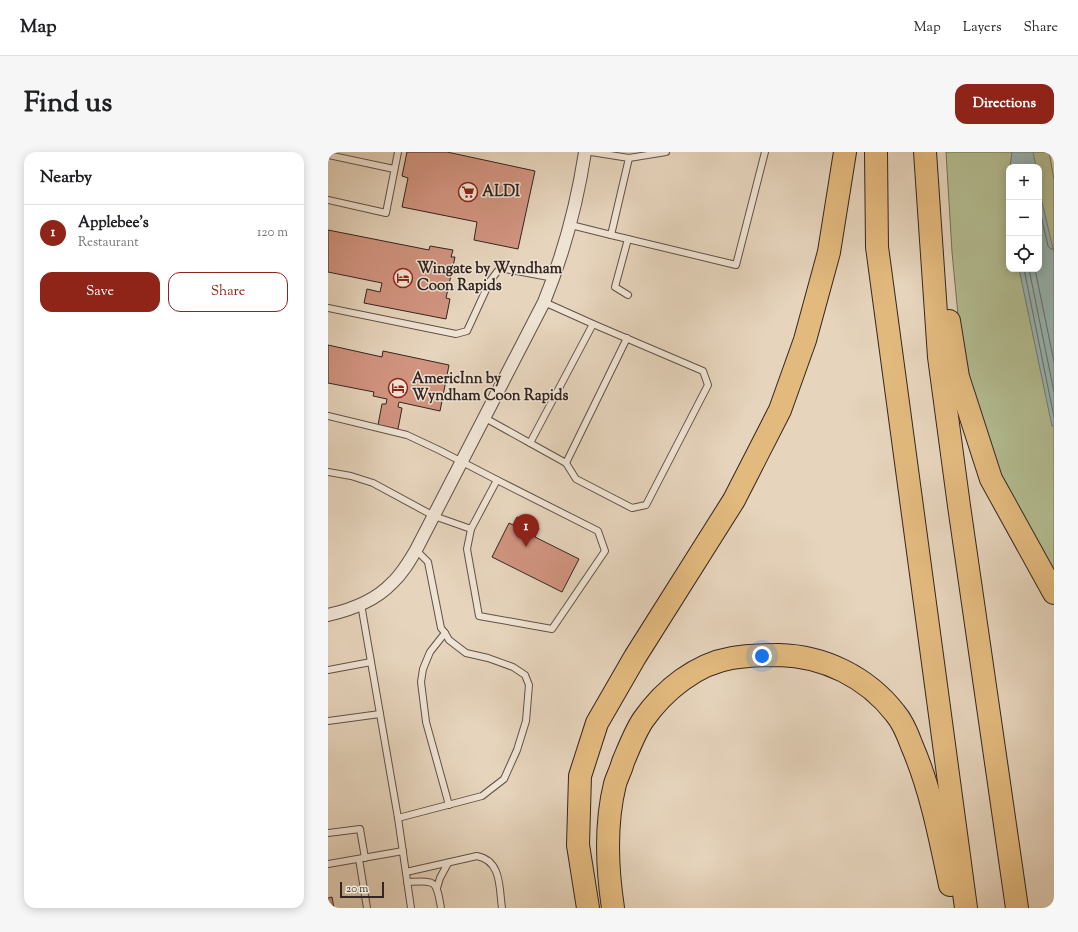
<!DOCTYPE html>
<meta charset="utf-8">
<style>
body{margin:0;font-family:"Sorts Mill Goudy",serif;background:#f6f6f6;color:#202124}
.controls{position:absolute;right:12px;top:12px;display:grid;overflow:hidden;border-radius:8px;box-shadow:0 2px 10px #0003}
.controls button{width:36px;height:36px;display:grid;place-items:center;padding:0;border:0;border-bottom:1px solid #e0e0e0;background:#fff;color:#202124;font:20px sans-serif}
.scale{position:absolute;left:12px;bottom:10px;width:44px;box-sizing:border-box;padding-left:4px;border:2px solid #332521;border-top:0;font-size:11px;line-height:14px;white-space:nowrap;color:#332521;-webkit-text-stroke:3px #efe3d3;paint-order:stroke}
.you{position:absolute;left:434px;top:504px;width:14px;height:14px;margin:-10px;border:3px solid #fff;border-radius:50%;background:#1a73e8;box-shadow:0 0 0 6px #1a73e833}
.badge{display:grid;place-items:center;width:26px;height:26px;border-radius:50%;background:#8f2418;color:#fff;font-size:13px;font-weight:700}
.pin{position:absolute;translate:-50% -33px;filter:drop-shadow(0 1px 2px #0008)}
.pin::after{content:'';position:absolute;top:21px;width:14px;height:12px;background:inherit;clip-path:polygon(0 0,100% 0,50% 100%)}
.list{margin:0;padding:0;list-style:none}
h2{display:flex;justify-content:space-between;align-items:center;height:52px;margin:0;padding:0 16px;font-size:17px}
h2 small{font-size:13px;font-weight:400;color:#757577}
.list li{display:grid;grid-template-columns:26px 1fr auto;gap:12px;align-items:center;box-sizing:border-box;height:56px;padding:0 16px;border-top:1px solid #e0e0e0}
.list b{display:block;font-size:15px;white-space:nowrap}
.list p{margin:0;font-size:13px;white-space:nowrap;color:#757577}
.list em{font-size:13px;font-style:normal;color:#757577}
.actions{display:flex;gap:8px;padding:12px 16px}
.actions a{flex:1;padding:9px 0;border:1px solid #8f2418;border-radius:12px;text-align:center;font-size:14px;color:#8f2418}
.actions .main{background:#8f2418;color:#fff}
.icon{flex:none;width:22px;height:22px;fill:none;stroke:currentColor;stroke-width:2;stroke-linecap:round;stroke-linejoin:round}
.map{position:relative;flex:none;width:726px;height:756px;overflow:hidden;border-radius:12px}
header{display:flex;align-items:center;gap:24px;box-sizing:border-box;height:56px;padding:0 20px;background:#fff;border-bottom:1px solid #e0e0e0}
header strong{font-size:19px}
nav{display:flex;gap:22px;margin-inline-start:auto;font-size:14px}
.intro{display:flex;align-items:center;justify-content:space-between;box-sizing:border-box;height:96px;padding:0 24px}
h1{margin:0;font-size:28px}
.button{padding:10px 18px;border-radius:12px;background:#8f2418;color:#fff;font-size:14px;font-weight:700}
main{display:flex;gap:24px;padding:0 24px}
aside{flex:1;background:#fff;border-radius:12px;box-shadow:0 2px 10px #0003}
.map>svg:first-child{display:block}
.green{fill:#b3bd92;stroke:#73715a;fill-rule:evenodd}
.water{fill:#97b7b6;stroke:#6f7d7a}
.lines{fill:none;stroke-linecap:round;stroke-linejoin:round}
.shore{stroke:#656e6c;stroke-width:1}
.building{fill:#d19480;stroke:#332521}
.lane-casing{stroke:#605148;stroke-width:8}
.street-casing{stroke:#605148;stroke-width:14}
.highway-casing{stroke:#332521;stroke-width:24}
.lane{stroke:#efe3d3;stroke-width:6}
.street{stroke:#efe3d3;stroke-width:12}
.highway{stroke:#e3ba7e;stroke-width:22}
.labels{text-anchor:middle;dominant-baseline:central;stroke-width:3;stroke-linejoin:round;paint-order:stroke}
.poi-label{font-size:15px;font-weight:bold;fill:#332521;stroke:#efe3d3;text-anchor:start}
</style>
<header>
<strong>Map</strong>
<nav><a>Map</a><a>Layers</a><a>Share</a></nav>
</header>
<div class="intro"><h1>Find us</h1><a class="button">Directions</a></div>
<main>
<aside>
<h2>Nearby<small></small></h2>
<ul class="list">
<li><span class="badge">1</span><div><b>Applebee's</b><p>Restaurant</p></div><em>120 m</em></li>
</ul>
<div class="actions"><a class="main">Save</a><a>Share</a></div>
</aside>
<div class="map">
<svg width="726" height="756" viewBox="0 0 726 756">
<rect width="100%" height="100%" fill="#e6d4bc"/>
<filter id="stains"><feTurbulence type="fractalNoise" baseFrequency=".005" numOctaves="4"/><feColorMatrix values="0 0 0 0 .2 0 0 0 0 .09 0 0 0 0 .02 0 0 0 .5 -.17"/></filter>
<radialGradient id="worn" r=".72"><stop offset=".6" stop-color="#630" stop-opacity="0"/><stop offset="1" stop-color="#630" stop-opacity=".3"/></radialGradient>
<path class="green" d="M618,0H721L726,27V428L671,328L655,284L632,184L624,100ZM681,15H711V117H681Z"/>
<g class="water">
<polygon points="684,0 705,0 708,15 682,15"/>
<polygon points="711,37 726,101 726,274 724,274 691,117 711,117"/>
</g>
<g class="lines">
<g class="shore">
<polyline points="711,55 720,94 723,97 726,97"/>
<polyline points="696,117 726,265"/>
<polyline points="701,117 726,240"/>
<polyline points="707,117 726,210"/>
</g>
</g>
<g class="building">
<polygon points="79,0 119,0 207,19 190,97 146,88 149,70 74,55 80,26 74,24"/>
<polygon points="0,78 101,98 102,94 125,98 123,105 127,105 118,146 122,147 118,167 36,151 39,137 52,140 54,131 0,120"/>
<polygon points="0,193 54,205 55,199 121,213 112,259 71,250 70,255 74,256 70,277 50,273 54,252 58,252 59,247 45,244 46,240 0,231"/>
<polygon points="189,365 211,376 207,385 251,407 234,440 164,405 181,371 185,373"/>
<polygon points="4,745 6,756 0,756 0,746"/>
</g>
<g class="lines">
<g class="lane-casing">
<g id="lane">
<polyline points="0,3 66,17"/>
<polyline points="301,6 338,0"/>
<polyline points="0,48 58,61 70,0"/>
<polyline points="243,73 283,83 301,6 263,0"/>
<polyline points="283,83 408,113 437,0"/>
<polyline points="300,87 287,135 300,143"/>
<polyline points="0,156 128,182 139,179 162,129 172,116 226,126"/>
<polyline points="0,264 79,283 111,298 169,328 143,377 106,364 45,331 23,324 0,320"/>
<polyline points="157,266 202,291 265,172 216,150"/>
<polyline points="202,291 238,311 248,327 304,356 318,353 380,233 375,219 265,172"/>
<polyline points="238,311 299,186"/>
<polyline points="143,377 139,397 151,464 224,477 277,399 270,379 169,328"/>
<polyline points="88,398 100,410 113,476 117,481 102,500 95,517 93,530 98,570 121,653"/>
<polyline points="33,452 70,666 83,756"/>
<polyline points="0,518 43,510"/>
<polyline points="0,569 52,562"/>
<polyline points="70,666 154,644 176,627 189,598 198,569 201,533 197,523 185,515 160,506 138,501 121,488 117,481"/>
<polyline points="0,681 32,677 37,706"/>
<polyline points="31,707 39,756"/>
<polyline points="0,712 75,699"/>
<path d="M78,720L149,704C174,709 171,736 174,756"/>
<path d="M79,730C108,729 108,727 113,756"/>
<polyline points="109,736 112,726 120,711"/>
</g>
</g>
<g class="street-casing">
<path id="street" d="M0,463C22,458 48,448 64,431C74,422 81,410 88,398L216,150C236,101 249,52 257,0"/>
</g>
<g class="highway-casing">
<g id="highway">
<polyline points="548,0 549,95 638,756"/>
<polyline points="597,0 611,205 631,354 689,756"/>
<polyline points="621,169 630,225 663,327 726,441"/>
<polyline points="260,756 250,693 252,624 269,571 307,505 406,348 452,258 477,188 501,100 517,0"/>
<path d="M285,756C279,716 277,672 287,632C289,625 293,618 295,610C301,596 307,580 315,568C336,538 368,512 404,506C420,503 435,503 451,503C496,504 539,525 567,561C575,570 580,583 584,594C603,638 612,686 622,733"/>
</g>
</g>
<use href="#lane" class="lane"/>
<use href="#street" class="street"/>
<use href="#highway" class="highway"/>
</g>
<defs>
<g id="supermarket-ring" transform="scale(1)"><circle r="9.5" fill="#efe3d3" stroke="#8f2418" stroke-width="1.5"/><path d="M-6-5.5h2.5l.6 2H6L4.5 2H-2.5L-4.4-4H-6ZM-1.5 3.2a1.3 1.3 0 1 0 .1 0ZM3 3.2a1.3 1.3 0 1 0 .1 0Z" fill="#8f2418"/></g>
<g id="hotel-ring" transform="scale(1)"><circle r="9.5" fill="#efe3d3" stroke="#8f2418" stroke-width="1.5"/><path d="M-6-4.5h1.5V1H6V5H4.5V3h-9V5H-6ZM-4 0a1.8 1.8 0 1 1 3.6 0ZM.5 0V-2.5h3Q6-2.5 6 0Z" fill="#8f2418"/></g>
</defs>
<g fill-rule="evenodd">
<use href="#supermarket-ring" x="140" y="40"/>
<use href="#hotel-ring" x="75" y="126"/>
<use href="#hotel-ring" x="70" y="236"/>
</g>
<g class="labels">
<g class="poi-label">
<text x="154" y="40">ALDI</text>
<text x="89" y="117">Wingate by Wyndham<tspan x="89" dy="17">Coon Rapids</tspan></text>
<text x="84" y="227">AmericInn by<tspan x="84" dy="17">Wyndham Coon Rapids</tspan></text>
</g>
</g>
<rect width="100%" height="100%" filter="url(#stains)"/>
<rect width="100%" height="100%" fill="url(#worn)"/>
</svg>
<div class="controls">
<button>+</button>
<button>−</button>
<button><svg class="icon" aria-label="locate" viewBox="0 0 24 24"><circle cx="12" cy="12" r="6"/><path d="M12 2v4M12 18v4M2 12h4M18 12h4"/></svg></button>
</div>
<div class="scale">20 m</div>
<div class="you"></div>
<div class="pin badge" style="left:198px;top:395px">1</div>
</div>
</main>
